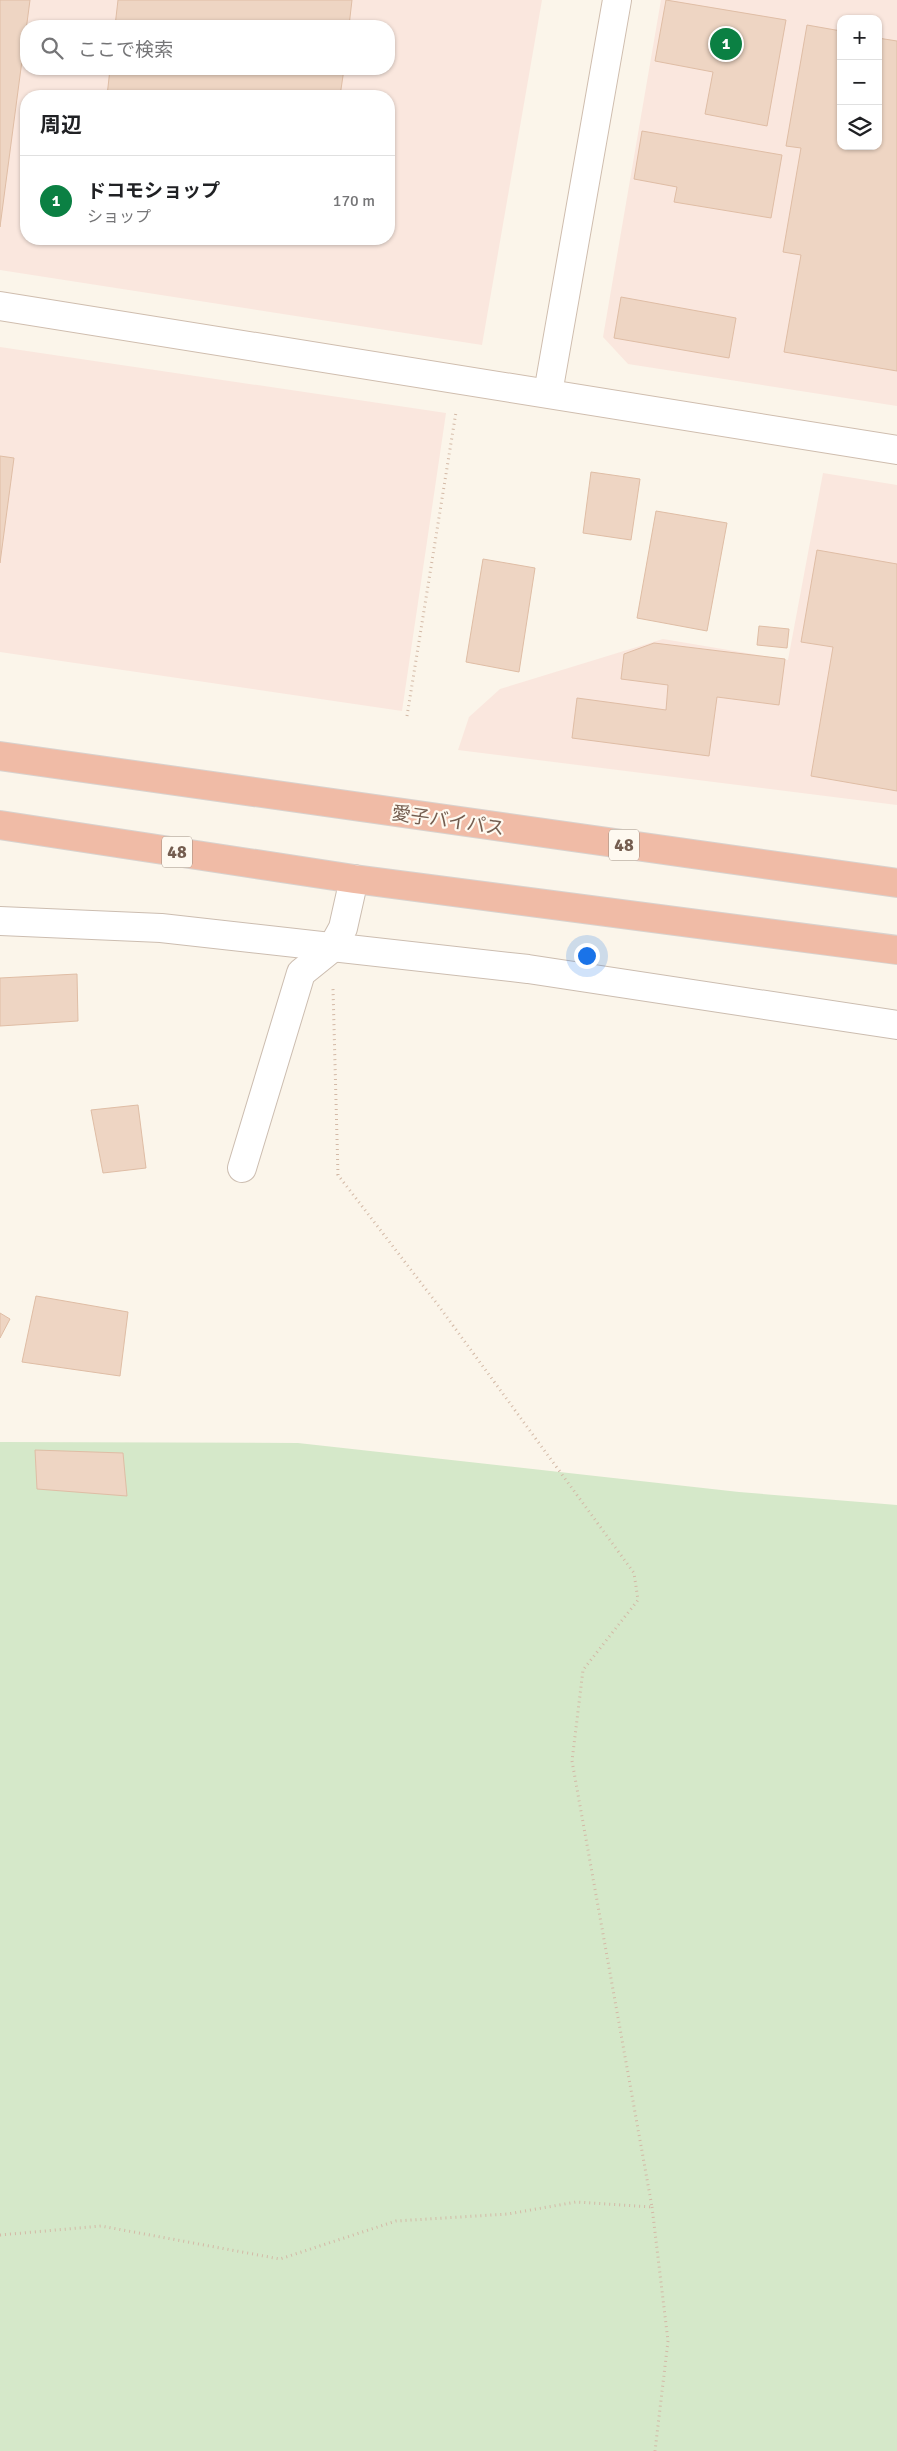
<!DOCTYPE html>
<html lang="ja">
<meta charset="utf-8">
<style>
body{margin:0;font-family:Signika,"Noto Sans JP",sans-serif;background:#f2f2f2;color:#202124}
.controls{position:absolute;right:15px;top:15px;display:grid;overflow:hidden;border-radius:10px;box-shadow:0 1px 4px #0004}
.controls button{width:45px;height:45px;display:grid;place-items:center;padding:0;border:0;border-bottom:1px solid #e0e0e0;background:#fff;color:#202124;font:25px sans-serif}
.you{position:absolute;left:586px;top:955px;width:18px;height:18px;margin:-12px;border:4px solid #fff;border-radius:50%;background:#1a73e8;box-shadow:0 0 0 8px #1a73e833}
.badge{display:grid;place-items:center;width:32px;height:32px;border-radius:50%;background:#0b8043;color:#fff;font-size:16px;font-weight:700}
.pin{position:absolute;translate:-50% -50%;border:2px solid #fff;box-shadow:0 1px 5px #0006}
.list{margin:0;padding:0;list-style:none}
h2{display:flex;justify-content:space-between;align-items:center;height:65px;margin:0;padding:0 20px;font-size:21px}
h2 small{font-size:16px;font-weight:400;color:#757577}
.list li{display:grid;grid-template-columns:32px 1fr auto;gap:15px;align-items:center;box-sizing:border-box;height:90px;padding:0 20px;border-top:1px solid #e0e0e0}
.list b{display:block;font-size:19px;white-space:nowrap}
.list p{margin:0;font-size:16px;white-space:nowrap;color:#757577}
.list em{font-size:16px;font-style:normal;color:#757577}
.icon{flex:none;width:28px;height:28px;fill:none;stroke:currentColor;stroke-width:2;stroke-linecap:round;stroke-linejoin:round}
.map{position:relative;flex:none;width:897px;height:2451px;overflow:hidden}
.search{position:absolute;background:#fff;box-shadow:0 1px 4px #0004;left:20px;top:20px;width:375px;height:55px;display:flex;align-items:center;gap:12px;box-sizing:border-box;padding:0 18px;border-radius:20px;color:#757577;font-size:19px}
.panel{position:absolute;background:#fff;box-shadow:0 1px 4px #0004;left:20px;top:90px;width:375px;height:155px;border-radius:20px}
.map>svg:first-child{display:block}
.commercial{fill:#fae7de;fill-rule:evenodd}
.green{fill:#d5e8c9}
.building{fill:#eed5c3;stroke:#dfbda5}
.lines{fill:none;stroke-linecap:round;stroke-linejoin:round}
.street-casing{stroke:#ccbdb0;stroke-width:30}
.secondary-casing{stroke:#cfbdae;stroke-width:30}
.highway-casing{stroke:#d8d2ce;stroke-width:30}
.path{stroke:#d3b9a6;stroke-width:3;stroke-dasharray:1 4;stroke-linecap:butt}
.street{stroke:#fff;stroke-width:28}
.secondary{stroke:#fff;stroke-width:28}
.highway{stroke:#f0bba6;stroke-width:28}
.labels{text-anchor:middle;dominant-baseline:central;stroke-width:4.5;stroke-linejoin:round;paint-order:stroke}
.shield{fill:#fef9f0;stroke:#9d8c7f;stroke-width:1}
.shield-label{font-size:18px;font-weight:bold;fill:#745d4f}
.street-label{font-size:19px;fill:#745d4f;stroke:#fef9f0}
</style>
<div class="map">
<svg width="897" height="2451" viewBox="0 0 897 2451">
<rect width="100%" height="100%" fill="#fbf5ea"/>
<g class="commercial">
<path d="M0,0H542L482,345L0,270ZM26,26H389V69H26ZM26,96H389V239H26Z"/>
<path d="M661,0H897V406L628,364L603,337ZM841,19H878V146H841Z"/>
<polygon points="0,347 446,413 402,711 0,652"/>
<polygon points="823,473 897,485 897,805 458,750 469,717 500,689 663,639 788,660"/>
</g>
<polygon class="green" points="0,1442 298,1443 739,1492 897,1505 897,2451 0,2451"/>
<g class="building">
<polygon points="0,0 30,0 0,227"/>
<polygon points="118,0 352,0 349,26 115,26"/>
<polygon points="666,0 786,20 767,126 705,114 713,72 655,61"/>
<polygon points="807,25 841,31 841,146 878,146 878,38 897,41 897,371 784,352 801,255 783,252 801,148 786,146"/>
<polygon points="110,69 344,69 340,96 107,96"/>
<polygon points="642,131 782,155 771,218 674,202 677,187 634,179"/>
<polygon points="621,297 736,318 729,358 614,338"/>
<polygon points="0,456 14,458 0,563"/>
<polygon points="591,472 640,479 631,540 583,533"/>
<polygon points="656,511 727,523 707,631 637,618"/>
<polygon points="817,550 897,564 897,791 811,776 833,647 801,642"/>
<polygon points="483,559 535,568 519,672 466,662"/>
<polygon points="759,626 789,629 787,648 757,645"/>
<polygon points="654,643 785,659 779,705 717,697 709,756 572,738 577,698 666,710 668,685 621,679 624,654"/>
<polygon points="77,974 78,1021 0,1026 0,978"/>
<polygon points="138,1105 146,1168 103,1173 91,1110"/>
<polygon points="36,1296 128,1312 120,1376 22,1362"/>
<polygon points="0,1313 10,1319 0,1338"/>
<polygon points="35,1450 123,1453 127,1496 37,1489"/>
</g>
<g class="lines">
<g class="street-casing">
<g id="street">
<polyline points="0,921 161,928 528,969 897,1025"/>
<polyline points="242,1168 301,973 332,948 343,928 354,879"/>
</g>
</g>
<g class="secondary-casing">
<g id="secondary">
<polyline points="0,306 897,450"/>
<polyline points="548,393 617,0"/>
</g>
</g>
<g class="highway-casing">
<g id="highway">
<polyline points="0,756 897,883"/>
<polyline points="0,825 354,879 897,950"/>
</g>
</g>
<g class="path">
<polyline points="407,716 456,412"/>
<polyline points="652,2207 668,2341 655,2451"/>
<polyline points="0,2235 101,2226 280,2259 396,2221 508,2214 576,2202 652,2207 572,1761 583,1670 638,1600 634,1573 438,1305 338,1175 333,989"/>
</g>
<use href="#street" class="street"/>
<use href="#secondary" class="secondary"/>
<use href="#highway" class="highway"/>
</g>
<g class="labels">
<g class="shield">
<rect x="609" y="829.5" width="30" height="31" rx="4"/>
<rect x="162" y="836.5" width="30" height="31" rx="4"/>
</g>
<g class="shield-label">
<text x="624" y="845">48</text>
<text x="177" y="852">48</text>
</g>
<g class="street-label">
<text transform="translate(448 821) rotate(8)">愛子バイパス</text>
</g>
</g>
</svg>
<div class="controls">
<button>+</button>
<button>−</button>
<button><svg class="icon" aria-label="layers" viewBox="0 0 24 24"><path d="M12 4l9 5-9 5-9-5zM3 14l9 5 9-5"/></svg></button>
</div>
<div class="you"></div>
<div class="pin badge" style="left:726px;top:44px">1</div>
<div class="search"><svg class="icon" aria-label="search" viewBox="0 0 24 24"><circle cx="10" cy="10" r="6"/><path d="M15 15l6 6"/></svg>ここで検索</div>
<section class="panel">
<h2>周辺<small></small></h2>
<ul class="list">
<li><span class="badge">1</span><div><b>ドコモショップ</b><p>ショップ</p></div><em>170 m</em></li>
</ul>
</section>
</div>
